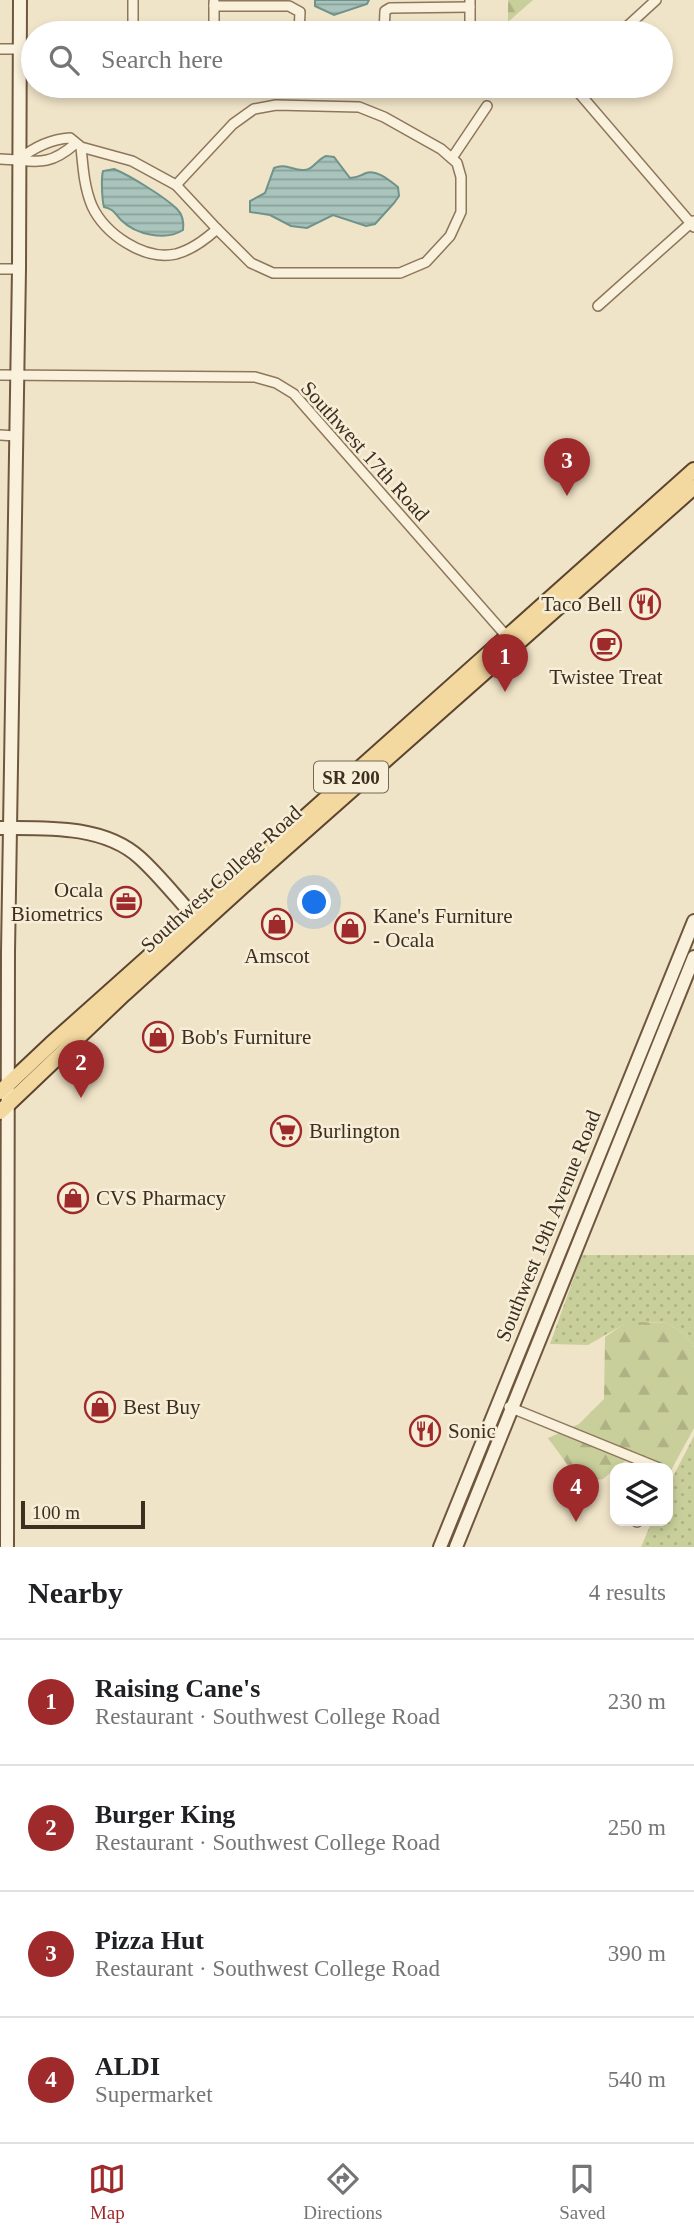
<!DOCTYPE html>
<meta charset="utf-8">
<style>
body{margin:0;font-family:"Times New Roman",serif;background:#f6f6f6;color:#202124}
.controls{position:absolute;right:21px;bottom:21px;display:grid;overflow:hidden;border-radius:14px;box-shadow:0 4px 10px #0003}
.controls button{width:63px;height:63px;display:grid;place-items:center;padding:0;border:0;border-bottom:2px solid #e0e0e0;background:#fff;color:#202124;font:35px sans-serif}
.scale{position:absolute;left:21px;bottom:18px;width:124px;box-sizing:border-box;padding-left:7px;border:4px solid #3d2e20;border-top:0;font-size:19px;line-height:24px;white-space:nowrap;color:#3d2e20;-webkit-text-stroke:5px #f7eed8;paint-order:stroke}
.you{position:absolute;left:315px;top:903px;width:24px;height:24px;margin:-18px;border:5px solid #fff;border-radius:50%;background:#1a73e8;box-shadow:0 0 0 10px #1a73e833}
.badge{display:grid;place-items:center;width:46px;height:46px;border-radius:50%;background:#9e2a2b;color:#fff;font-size:23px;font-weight:700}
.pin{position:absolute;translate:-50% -58px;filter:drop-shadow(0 2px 4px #0008)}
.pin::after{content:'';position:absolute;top:37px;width:24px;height:21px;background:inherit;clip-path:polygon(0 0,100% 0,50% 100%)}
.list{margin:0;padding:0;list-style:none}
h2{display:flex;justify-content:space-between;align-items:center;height:91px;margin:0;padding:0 28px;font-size:30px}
h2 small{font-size:23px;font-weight:400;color:#757577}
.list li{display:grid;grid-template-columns:46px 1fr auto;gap:21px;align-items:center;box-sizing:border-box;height:126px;padding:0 28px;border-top:2px solid #e0e0e0}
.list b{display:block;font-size:26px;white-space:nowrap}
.list p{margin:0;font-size:23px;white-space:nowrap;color:#757577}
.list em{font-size:23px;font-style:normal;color:#757577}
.icon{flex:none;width:38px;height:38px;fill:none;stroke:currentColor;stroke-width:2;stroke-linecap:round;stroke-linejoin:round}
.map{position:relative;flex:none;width:694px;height:1547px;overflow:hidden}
.search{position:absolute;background:#fff;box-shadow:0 4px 10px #0003;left:21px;right:21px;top:21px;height:77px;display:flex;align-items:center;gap:18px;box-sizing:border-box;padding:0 24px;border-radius:38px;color:#757577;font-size:26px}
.sheet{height:595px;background:#fff}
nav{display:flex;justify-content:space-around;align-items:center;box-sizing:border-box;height:98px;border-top:2px solid #e0e0e0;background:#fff;font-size:19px;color:#757577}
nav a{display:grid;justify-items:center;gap:4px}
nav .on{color:#9e2a2b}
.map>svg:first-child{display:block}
.green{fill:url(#green-dots)}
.forest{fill:url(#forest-firs)}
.water{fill:url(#water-rules);stroke:#6f938a;stroke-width:2}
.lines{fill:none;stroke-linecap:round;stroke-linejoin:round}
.street-casing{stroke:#8d765c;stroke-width:12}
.secondary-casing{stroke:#6f573f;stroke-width:16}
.primary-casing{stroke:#5b4430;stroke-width:18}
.street{stroke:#faf1dc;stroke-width:9}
.secondary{stroke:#faf1dc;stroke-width:12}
.primary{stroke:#f3d9a0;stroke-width:14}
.labels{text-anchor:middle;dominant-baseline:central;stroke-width:5;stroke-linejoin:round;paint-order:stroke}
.shield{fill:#f7eed8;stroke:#756857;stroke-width:2}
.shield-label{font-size:19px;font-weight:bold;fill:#3d2e20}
.street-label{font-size:21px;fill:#3d2e20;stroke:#f7eed8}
.poi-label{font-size:21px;fill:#3d2e20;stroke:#f7eed8;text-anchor:start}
</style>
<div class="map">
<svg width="694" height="1547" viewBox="0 0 694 1547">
<defs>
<pattern id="green-dots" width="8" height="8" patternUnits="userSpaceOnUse" patternTransform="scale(1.75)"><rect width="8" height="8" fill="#c9cf9b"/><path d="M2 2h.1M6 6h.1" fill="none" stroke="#aeb285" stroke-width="1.8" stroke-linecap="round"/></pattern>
<pattern id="forest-firs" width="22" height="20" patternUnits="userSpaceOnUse" patternTransform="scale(1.75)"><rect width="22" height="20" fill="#c9cf9b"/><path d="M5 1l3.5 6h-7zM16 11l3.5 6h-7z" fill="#aeb285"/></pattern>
<pattern id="water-rules" width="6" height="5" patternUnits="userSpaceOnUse" patternTransform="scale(1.75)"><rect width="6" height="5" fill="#a9c4bc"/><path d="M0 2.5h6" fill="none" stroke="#8ba098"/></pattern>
</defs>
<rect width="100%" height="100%" fill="#f0e4c8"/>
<g class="green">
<polygon points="582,1255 694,1255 694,1347 685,1334 667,1323 649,1322 621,1326 588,1345 550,1344"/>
<polygon points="694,1436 694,1547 641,1547 652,1521 668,1521 668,1486"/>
</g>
<g class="forest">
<polygon points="508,0 533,0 508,22"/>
<polygon points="638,1322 667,1323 685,1334 694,1347 694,1428 668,1476 668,1468 640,1468 636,1452 603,1479 580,1482 548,1438 579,1424 604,1399 605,1337 621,1326"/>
</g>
<g class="water">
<polygon points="315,0 369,0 367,4 334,15 315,6"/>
<path d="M326,156L334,157L350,178C358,178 359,176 366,173C377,169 390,181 398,187L399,196L394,203L375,224L366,226L333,215L307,228L291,226L270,215L250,212V201L265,193L274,168C285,163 292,170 302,170C313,171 317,159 326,156Z"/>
<path d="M114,169C129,175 165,197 177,209C183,215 184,222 183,230C166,241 136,235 121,220C115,214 114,209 104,207C102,200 101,178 103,171Z"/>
</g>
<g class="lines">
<g class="street-casing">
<g id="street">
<polyline points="214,6 289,6 300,12 299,33"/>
<polyline points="522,28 527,33"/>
<polyline points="133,33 133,0"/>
<polyline points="214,33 214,2"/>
<polyline points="384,33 385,11 390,8 470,7"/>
<polyline points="470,33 470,0"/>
<polyline points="620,33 656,0"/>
<polyline points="0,49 19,49"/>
<polyline points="573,86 694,227"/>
<polyline points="452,158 487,106"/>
<path d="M0,159C34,160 46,169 75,144"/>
<path d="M18,160C33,148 51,139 70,138L81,147C83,167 84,187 92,206C105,234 144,261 176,254C191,250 206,239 217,229L251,263L273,273H400L426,262L450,236L461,212V177L457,163L441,149L384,117L359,107L276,105L254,109L233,124L176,185L132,161L81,147"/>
<polyline points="176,185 217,229"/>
<polyline points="0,269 19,269"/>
<polyline points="598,306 693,221"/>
<polyline points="0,375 255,377 276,383 294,394 509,639"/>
<polyline points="0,435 16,436"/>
<polyline points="509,1407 659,1468"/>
<polyline points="637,1522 637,1521"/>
</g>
</g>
<g class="secondary-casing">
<g id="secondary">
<path d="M0,828C46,828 104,825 140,858C161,877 179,901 199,922"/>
<polyline points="7,1547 8,952 19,269 20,0"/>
<polyline points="440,1547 694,921"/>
<polyline points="456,1547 694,957"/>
</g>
</g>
<g class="primary-casing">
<g id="primary">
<polyline points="0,1092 51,1044 694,470"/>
<polyline points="0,1112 124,994 244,885 694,487"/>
</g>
</g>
<use href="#street" class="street"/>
<use href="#secondary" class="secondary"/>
<use href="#primary" class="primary"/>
</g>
<defs>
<g id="restaurant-ring" transform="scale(1.575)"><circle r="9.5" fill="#f7eed8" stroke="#9e2a2b" stroke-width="1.5"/><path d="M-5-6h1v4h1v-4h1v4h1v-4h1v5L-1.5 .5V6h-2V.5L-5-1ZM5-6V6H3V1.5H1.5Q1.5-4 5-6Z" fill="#9e2a2b"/></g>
<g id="cafe-ring" transform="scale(1.575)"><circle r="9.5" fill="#f7eed8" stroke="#9e2a2b" stroke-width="1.5"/><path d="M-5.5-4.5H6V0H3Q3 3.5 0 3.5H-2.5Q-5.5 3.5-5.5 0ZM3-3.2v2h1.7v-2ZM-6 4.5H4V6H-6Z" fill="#9e2a2b"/></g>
<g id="office-ring" transform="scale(1.575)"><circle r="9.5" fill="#f7eed8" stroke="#9e2a2b" stroke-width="1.5"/><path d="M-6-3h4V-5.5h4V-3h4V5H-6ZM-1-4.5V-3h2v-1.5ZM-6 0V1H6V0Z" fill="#9e2a2b"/></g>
<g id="shop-ring" transform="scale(1.575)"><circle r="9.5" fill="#f7eed8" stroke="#9e2a2b" stroke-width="1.5"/><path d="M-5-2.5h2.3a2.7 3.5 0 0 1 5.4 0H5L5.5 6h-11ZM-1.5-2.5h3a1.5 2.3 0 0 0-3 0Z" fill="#9e2a2b"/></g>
<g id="supermarket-ring" transform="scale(1.575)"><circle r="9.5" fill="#f7eed8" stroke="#9e2a2b" stroke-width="1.5"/><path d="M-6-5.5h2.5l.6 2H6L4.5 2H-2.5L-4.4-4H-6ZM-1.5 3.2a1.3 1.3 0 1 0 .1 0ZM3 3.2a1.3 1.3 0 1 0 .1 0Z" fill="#9e2a2b"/></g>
</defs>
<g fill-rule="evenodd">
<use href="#restaurant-ring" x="645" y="604"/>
<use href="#cafe-ring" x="606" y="645"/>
<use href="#office-ring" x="126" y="902"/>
<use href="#shop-ring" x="277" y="924"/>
<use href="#shop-ring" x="350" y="928"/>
<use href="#shop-ring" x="158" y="1037"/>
<use href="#supermarket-ring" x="286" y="1131"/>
<use href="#shop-ring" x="73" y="1198"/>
<use href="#shop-ring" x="100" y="1407"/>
<use href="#restaurant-ring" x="425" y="1431"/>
</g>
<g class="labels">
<rect class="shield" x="314" y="761.5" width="74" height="31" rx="5"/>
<g class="shield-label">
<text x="351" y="777">SR 200</text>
</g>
<g class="street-label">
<text transform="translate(365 451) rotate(48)">Southwest 17th Road</text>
<text transform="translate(221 879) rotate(-42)">Southwest College Road</text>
<text transform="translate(548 1226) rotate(-68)">Southwest 19th Avenue Road</text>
</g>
<g class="poi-label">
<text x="622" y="604" text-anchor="end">Taco Bell</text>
<text x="606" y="677" text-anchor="middle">Twistee Treat</text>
<text x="103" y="890" text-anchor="end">Ocala<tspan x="103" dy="24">Biometrics</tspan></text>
<text x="373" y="916">Kane's Furniture<tspan x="373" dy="24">- Ocala</tspan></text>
<text x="277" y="956" text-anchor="middle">Amscot</text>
<text x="181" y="1037">Bob's Furniture</text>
<text x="309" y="1131">Burlington</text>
<text x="96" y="1198">CVS Pharmacy</text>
<text x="123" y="1407">Best Buy</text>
<text x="448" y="1431">Sonic</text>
</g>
</g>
</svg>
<div class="controls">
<button><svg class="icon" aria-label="layers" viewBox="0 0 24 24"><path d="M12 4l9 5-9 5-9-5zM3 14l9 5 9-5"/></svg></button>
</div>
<div class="scale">100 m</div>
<div class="you"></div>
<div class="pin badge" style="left:505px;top:692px">1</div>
<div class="pin badge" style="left:81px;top:1098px">2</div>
<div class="pin badge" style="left:567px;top:496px">3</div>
<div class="pin badge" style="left:576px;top:1522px">4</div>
<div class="search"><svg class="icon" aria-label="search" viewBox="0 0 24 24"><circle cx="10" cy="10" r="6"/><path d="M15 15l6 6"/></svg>Search here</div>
</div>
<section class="sheet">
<h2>Nearby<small>4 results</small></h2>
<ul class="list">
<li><span class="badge">1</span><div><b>Raising Cane's</b><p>Restaurant · Southwest College Road</p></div><em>230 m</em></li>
<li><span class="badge">2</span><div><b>Burger King</b><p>Restaurant · Southwest College Road</p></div><em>250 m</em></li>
<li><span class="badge">3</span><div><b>Pizza Hut</b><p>Restaurant · Southwest College Road</p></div><em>390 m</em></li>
<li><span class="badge">4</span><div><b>ALDI</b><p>Supermarket</p></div><em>540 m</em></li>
</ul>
</section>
<nav>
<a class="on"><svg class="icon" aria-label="map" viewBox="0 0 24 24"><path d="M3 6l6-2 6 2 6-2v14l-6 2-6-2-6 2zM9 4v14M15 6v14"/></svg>Map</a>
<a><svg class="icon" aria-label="directions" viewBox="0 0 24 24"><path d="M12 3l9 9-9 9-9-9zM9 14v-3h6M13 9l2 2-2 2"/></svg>Directions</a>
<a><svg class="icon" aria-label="saved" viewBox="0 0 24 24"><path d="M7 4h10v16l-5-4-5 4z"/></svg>Saved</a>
</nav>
